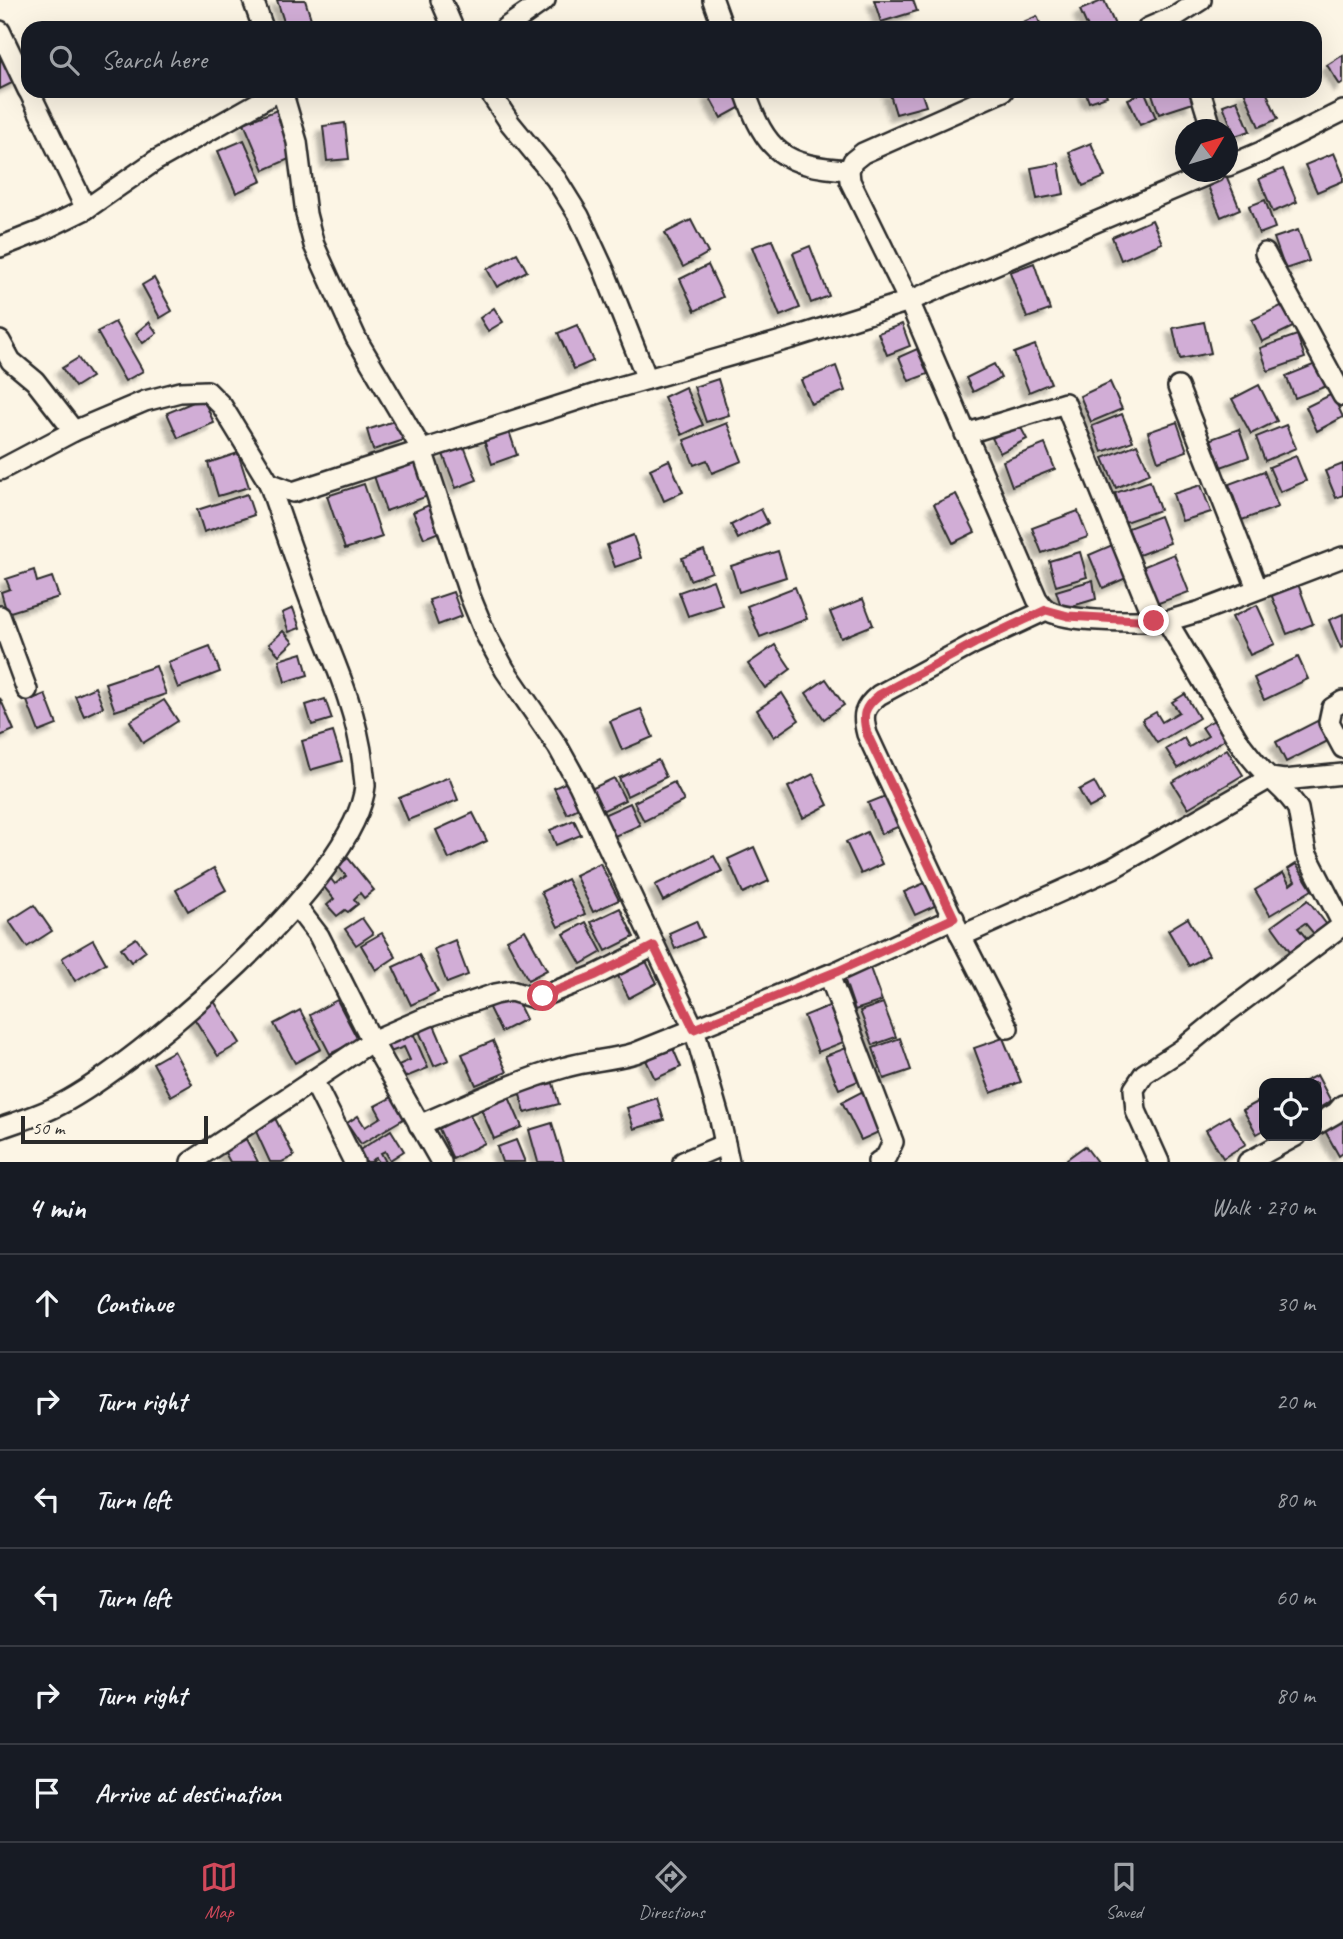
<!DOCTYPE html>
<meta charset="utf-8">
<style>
body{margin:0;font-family:Caveat,sans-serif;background:#242831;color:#f1f3f6}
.controls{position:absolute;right:21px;bottom:21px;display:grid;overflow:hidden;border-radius:14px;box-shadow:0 7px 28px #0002}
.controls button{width:63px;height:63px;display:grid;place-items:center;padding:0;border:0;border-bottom:2px solid #363941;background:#171b24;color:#f1f3f6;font:35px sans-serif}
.compass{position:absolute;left:1175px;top:119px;width:63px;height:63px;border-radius:50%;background:#171b24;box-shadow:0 7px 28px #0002;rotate:52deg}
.scale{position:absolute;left:21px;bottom:18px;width:187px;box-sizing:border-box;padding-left:7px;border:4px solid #2b2b2b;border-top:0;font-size:19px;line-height:24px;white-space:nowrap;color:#2b2b2b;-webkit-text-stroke:5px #fcf5e5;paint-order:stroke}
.stop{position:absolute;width:21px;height:21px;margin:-16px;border:5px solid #d1495b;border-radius:50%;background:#fff}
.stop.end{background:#d1495b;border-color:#fff;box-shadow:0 2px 7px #0008}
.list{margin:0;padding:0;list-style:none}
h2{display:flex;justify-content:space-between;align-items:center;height:91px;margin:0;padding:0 28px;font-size:30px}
h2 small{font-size:23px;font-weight:400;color:#9ea1a6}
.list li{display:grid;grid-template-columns:46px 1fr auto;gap:21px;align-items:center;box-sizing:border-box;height:98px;padding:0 28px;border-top:2px solid #363941}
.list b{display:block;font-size:26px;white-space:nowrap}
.list em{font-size:23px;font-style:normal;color:#9ea1a6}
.icon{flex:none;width:38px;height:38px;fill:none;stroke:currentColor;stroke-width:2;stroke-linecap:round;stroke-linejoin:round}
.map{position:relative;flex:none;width:1343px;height:1162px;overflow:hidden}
.search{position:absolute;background:#171b24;box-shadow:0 7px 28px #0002;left:21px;right:21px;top:21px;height:77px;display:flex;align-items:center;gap:18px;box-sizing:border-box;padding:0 24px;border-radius:21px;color:#9ea1a6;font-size:26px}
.sheet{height:679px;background:#171b24}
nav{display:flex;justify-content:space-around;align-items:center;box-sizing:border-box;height:98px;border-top:2px solid #363941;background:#171b24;font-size:19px;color:#9ea1a6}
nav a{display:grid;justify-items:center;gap:4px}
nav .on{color:#d1495b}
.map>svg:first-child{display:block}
.building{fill:#d1add6;stroke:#2b2b2b;stroke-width:2;filter:url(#shadow)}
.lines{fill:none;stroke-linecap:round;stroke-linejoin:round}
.minor-casing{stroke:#2b2b2b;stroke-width:24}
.minor{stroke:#fcf5e5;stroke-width:19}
.route{stroke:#d1495b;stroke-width:9}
</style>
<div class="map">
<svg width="1343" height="1162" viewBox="0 0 1343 1162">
<defs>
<filter id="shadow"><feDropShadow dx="-6" dy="6" stdDeviation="2" flood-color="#0004"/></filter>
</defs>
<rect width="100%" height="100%" fill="#fcf5e5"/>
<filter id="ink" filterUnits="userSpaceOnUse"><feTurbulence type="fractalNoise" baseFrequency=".0143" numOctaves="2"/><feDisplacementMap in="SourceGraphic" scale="14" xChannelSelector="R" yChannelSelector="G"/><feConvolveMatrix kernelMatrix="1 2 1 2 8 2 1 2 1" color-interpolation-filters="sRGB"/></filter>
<g filter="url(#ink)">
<g class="building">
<polygon points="277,0 305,0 314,28 286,28"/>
<polygon points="874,0 913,0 917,11 881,22"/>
<polygon points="1104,0 1115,25 1107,28 1088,28 1080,10"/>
<polygon points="1037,16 1042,28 1012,28 1012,27"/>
<polygon points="0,49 18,80 0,89"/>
<polygon points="1343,55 1343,83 1340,85 1327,65"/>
<polygon points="717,91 732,91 741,107 721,118 709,96"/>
<polygon points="889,91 921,91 926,106 896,114"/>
<polygon points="1085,91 1105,91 1107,96 1089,102"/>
<polygon points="1151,91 1189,91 1193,103 1159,114"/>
<polygon points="1244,91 1266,91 1278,119 1259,127"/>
<polygon points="1145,92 1156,118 1140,125 1128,99"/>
<polygon points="1237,100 1250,131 1235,136 1223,105"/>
<polygon points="277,110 296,156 264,170 244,123"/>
<polygon points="345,123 349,159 327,161 323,126"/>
<polygon points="244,140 262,181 236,193 218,151"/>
<polygon points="1091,143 1105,177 1083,186 1069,152"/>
<polygon points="1334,153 1343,174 1343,181 1317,192 1305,165"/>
<polygon points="1059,163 1064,194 1037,199 1031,168"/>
<polygon points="1283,169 1297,202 1273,212 1259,179"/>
<polygon points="1226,175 1240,209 1221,217 1207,184"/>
<polygon points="1265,200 1275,228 1259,234 1249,206"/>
<polygon points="691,220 708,253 683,267 665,233"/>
<polygon points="1152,220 1162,243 1121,260 1112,237"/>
<polygon points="1298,230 1309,261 1285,269 1274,238"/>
<polygon points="772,240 800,308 780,316 752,247"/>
<polygon points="810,246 829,296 811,303 793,253"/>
<polygon points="517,253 527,271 497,287 487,269"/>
<polygon points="1034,263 1050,310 1027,318 1010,272"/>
<polygon points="708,265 723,297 695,311 680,279"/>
<polygon points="154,278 172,311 160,318 142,285"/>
<polygon points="1285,304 1295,326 1262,342 1252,320"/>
<polygon points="494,308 503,322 488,331 480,318"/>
<polygon points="115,322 143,371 125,381 97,332"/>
<polygon points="149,322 157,333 143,343 136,333"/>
<polygon points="1204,322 1211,353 1180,359 1173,328"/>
<polygon points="902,324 910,346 887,355 878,333"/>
<polygon points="577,325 593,361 574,369 558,333"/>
<polygon points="1297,335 1305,358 1268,371 1260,348"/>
<polygon points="1035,345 1051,383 1029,392 1014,353"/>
<polygon points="917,349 928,374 909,381 899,357"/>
<polygon points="78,358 91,377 75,387 62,368"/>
<polygon points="1318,363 1327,386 1295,398 1286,376"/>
<polygon points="994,364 1001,378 973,392 966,378"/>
<polygon points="836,366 845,391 811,404 801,380"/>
<polygon points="718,379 729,415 706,422 694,387"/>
<polygon points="1110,382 1122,409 1091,422 1080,396"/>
<polygon points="1259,385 1277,421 1251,434 1232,399"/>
<polygon points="685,387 703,425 682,435 664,397"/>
<polygon points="1332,394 1343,417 1317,431 1306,407"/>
<polygon points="203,398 214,423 178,438 167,413"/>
<polygon points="1122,414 1133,441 1102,452 1092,426"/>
<polygon points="397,420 404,440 373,450 367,430"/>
<polygon points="1177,422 1187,451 1158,461 1148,432"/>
<polygon points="727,423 742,461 712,473 707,460 694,465 684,440"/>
<polygon points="1019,424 1027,439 1000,453 992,438"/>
<polygon points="1286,425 1296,448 1265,461 1256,437"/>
<polygon points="1239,429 1249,457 1221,467 1211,439"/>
<polygon points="509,431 517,455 492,464 484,440"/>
<polygon points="1045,444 1055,469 1012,486 1003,461"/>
<polygon points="1137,444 1150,473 1116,488 1103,458"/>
<polygon points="464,446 477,480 456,488 443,454"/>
<polygon points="238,453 249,487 218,496 208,463"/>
<polygon points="1296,456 1306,481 1280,492 1269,467"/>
<polygon points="669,460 683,492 664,501 650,469"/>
<polygon points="416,461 428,496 386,511 374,476"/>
<polygon points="1343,464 1343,495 1336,498 1325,471"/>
<polygon points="1264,471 1278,507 1242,520 1229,484"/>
<polygon points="1150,481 1160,510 1125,522 1115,493"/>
<polygon points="364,484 382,537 345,549 327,496"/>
<polygon points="1201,485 1211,512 1182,521 1173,494"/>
<polygon points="247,494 254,515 204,532 197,510"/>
<polygon points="956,494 975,532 953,543 934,504"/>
<polygon points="431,504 442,531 424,538 413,512"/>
<polygon points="761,509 768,523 738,539 731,525"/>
<polygon points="1078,511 1088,537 1042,553 1032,528"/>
<polygon points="1160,516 1170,543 1139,555 1128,528"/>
<polygon points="633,535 641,558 615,567 607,545"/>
<polygon points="1117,543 1131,576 1103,588 1089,555"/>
<polygon points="704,550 712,572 690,580 682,558"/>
<polygon points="778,551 786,577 739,592 731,566"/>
<polygon points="1080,552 1087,577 1056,586 1049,561"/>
<polygon points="1174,554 1189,592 1156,604 1142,567"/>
<polygon points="34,570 37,582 52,577 59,597 7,613 1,592 10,589 6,579"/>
<polygon points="713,580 722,605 688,616 679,592"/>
<polygon points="1093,580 1096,599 1062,609 1056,591"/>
<polygon points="1298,584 1313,624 1287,634 1271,594"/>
<polygon points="795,587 807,619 760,637 747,606"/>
<polygon points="453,592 462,616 438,625 429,600"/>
<polygon points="863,599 873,625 841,638 830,612"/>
<polygon points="1257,605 1275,644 1250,655 1232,617"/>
<polygon points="293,608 300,628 289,632 282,613"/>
<polygon points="1343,614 1343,647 1341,648 1329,620"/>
<polygon points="283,631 293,642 279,655 269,644"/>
<polygon points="775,645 791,669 765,688 748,664"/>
<polygon points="210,646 220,672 178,688 168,662"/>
<polygon points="302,653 308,675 285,682 279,660"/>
<polygon points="1298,657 1308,679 1264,700 1254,678"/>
<polygon points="156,666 166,694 115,711 105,683"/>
<polygon points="826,679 844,705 824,719 806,693"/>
<polygon points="95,687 103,707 84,716 75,696"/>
<polygon points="782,693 799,720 774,737 757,710"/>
<polygon points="45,694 57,725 39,732 27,701"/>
<polygon points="1185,694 1199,718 1157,743 1142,720 1156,712 1162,722 1179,712 1172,702"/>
<polygon points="0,698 14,730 0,736"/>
<polygon points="325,699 332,719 312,725 306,705"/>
<polygon points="164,700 178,721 143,743 130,721"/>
<polygon points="641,709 653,737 622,750 610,721"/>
<polygon points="1216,719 1227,738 1178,768 1166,749 1184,738 1189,747 1208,736 1202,727"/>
<polygon points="1321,719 1332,739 1286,762 1276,742"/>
<polygon points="333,732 342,761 310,770 302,741"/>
<polygon points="1227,749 1243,775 1188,808 1172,782"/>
<polygon points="658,760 666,777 627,796 619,778"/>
<polygon points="813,774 828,805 803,818 788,787"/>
<polygon points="449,777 458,800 408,820 399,798"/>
<polygon points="614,778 625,800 602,811 591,789"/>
<polygon points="571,780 583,806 567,814 554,788"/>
<polygon points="674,782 684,801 644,821 634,802"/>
<polygon points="1094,782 1104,800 1089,808 1079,790"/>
<polygon points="888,795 900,826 881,834 868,803"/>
<polygon points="630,803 640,825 610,838 601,816"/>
<polygon points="473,813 487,841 449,859 436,830"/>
<polygon points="574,820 581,835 556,845 550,830"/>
<polygon points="867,832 882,864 861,874 846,842"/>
<polygon points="754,847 769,881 743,893 728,859"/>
<polygon points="714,856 722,871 663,901 655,885"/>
<polygon points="348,858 374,890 364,898 360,893 354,899 358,904 348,912 345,910 337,916 327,905 334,899 319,881 328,875 335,884 346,876 338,866"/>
<polygon points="600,863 619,900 593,912 575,875"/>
<polygon points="1296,864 1312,890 1270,915 1255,890 1283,873 1290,885 1295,881 1288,869"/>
<polygon points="214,868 226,890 188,911 176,890"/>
<polygon points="567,879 585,914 558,927 541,892"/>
<polygon points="929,881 939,904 915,915 904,892"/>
<polygon points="1308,900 1327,925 1314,934 1305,923 1298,928 1307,939 1290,951 1272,926"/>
<polygon points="34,905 52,931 27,947 9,921"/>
<polygon points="620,908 634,937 606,951 591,922"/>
<polygon points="362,918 373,934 356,945 345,929"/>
<polygon points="1188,918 1209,955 1189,966 1168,930"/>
<polygon points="696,921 703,937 675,949 669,933"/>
<polygon points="586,922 602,952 581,964 564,934"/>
<polygon points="525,930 547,970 528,980 507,940"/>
<polygon points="382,933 396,957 376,970 361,945"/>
<polygon points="136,938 146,951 131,962 121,948"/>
<polygon points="93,940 106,963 75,981 62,958"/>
<polygon points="455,940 468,975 447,983 434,949"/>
<polygon points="419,955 438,992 411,1005 393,967"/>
<polygon points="644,957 657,983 629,998 616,972"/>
<polygon points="870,968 882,1001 855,1010 844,978"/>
<polygon points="513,993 526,1019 501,1032 488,1006"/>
<polygon points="337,1000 358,1040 330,1054 310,1015"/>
<polygon points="214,1001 240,1043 218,1056 192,1015"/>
<polygon points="883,1003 896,1037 873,1045 860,1011"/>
<polygon points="831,1005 846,1041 818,1052 804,1016"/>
<polygon points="300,1010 321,1049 295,1063 274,1024"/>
<polygon points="434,1025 449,1060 434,1066 419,1031"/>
<polygon points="413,1033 428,1068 401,1079 396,1066 410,1060 404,1047 390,1052 386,1043"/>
<polygon points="900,1038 911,1070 884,1079 873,1048"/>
<polygon points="1003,1038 1021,1082 991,1093 974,1048"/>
<polygon points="493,1041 507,1072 476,1085 462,1054"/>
<polygon points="672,1046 681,1067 655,1079 645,1058"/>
<polygon points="849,1047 863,1079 839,1089 825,1056"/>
<polygon points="174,1051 192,1084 171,1096 153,1063"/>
<polygon points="1317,1075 1331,1101 1317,1109 1317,1083 1301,1083"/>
<polygon points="553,1083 559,1104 525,1113 519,1091"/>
<polygon points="863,1091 883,1130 861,1140 842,1102"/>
<polygon points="392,1097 405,1118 361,1144 347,1123 358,1116 365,1127 381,1117 375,1106"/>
<polygon points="509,1097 522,1127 494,1139 481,1109"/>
<polygon points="657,1098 664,1120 634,1129 627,1108"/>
<polygon points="1263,1099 1264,1130 1257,1134 1243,1110"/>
<polygon points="468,1112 485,1143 453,1159 439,1129"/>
<polygon points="273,1114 294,1156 282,1162 270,1162 253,1125"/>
<polygon points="1229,1116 1246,1144 1223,1158 1206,1130"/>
<polygon points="1343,1119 1343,1153 1339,1156 1324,1129"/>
<polygon points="552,1123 564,1162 538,1162 529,1130"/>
<polygon points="391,1130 404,1151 390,1160 385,1151 381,1153 386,1162 379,1162 376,1158 372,1160 374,1162 360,1162 355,1153"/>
<polygon points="246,1139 258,1162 230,1162 224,1151"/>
<polygon points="516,1140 525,1162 502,1162 497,1147"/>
<polygon points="1085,1146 1097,1162 1069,1162 1067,1159"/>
</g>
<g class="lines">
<g class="minor-casing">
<g id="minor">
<polyline points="253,0 263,28"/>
<polyline points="441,0 453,28"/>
<polyline points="713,0 723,28"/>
<polyline points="505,28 545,0"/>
<polyline points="1148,28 1176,16 1201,0"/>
<polyline points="0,31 28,90"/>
<polyline points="29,91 86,209"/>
<polyline points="282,91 297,142 306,214 314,245 356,338 422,450 470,596 486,635 505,670 558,747 579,785 694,1029 720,1120 729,1162"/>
<polyline points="489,91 510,123 556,179 579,216 604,270 647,379"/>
<path d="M745,91C766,153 784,166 849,170"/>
<polyline points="1003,91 863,153 853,161 849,170 850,181 909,301 1214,172"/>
<polyline points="1200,91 1212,130"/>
<polyline points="1228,166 1261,152 1343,111"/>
<polyline points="0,247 43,230 86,209 155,161 279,91"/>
<polyline points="1265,253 1343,396"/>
<polyline points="0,341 11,361 35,381 74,431"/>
<polyline points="1178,387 1257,588"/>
<polyline points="965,434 1065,403 1154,621"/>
<path d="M0,470L74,431L145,401L180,392L207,391L222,406L269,483L293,492L602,392L792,338L909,301L1037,599C1041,604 1044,609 1049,611C1072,623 1139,621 1167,621L1239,742C1248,754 1257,766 1268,776C1279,787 1290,795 1298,809L1306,853L1343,925"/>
<polyline points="0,616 27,690"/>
<polyline points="1167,621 1201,611 1343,557"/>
<polyline points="1343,701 1332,708 1329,722 1343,748"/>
<polyline points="296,906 319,936 372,1041 427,1017 495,994 511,991 534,998 543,996 596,975 654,946"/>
<polyline points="961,936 1113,868 1270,778 1284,780 1343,774"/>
<polyline points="829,975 893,1142 886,1157 878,1162"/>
<path d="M1008,1028L961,936L867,734C862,715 863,708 879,695L975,643L1046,610"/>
<polyline points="313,1080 354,1162"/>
<polyline points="1317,1124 1336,1113 1343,1105"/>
<path d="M419,1125C468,1104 516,1081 566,1067C589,1060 613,1060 635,1053L838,971L954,918"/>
<path d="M0,1128C19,1121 41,1115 59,1105C139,1064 357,877 365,786C365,779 363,771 363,764C357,714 338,670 319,623C301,577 285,530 269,483"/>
<polyline points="191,1162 372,1041 441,1162"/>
<polyline points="683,1162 725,1144"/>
<polyline points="1159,1162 1136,1111 1134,1089 1144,1074 1181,1050 1225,1014 1343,925"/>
<polyline points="1248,1162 1296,1136"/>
</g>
</g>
<use href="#minor" class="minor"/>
</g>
</g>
<g class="lines" filter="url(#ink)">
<path class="route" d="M543,996L596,975L654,946L694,1029L838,971L954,918L867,734C862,715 863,708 879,695L975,643L1046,610L1068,616L1154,621"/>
</g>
</svg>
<div class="controls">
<button><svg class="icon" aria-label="locate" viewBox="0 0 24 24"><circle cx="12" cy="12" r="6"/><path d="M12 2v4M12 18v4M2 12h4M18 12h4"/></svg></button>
</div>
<svg class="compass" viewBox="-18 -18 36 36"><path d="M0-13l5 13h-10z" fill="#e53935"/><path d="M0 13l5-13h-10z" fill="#9ea1a6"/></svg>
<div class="scale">50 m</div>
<div class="stop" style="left:543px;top:996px"></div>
<div class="stop end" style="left:1154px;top:621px"></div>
<div class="search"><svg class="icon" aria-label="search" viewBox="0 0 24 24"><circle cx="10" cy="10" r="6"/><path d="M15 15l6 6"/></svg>Search here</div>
</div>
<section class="sheet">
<h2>4 min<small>Walk · 270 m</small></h2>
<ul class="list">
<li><svg class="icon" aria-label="ahead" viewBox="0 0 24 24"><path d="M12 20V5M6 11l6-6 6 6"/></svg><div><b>Continue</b></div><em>30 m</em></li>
<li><svg class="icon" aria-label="right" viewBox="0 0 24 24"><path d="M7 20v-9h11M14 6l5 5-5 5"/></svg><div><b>Turn right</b></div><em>20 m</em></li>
<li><svg class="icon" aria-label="left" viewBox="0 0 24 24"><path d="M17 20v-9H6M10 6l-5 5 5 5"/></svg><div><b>Turn left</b></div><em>80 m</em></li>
<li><svg class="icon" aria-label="left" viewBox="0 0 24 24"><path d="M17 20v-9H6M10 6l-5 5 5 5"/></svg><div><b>Turn left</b></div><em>60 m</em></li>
<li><svg class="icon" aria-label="right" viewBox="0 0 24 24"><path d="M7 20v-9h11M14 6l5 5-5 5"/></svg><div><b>Turn right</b></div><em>80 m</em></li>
<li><svg class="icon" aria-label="arrive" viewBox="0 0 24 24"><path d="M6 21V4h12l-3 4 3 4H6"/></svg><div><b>Arrive at destination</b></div></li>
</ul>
</section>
<nav>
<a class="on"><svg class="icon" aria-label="map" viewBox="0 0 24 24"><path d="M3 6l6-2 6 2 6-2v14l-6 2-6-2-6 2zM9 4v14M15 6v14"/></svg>Map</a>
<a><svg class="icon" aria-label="directions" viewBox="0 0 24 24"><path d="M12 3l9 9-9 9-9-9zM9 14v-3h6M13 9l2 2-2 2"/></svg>Directions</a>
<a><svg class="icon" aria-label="saved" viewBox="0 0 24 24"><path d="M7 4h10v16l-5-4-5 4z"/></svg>Saved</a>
</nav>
